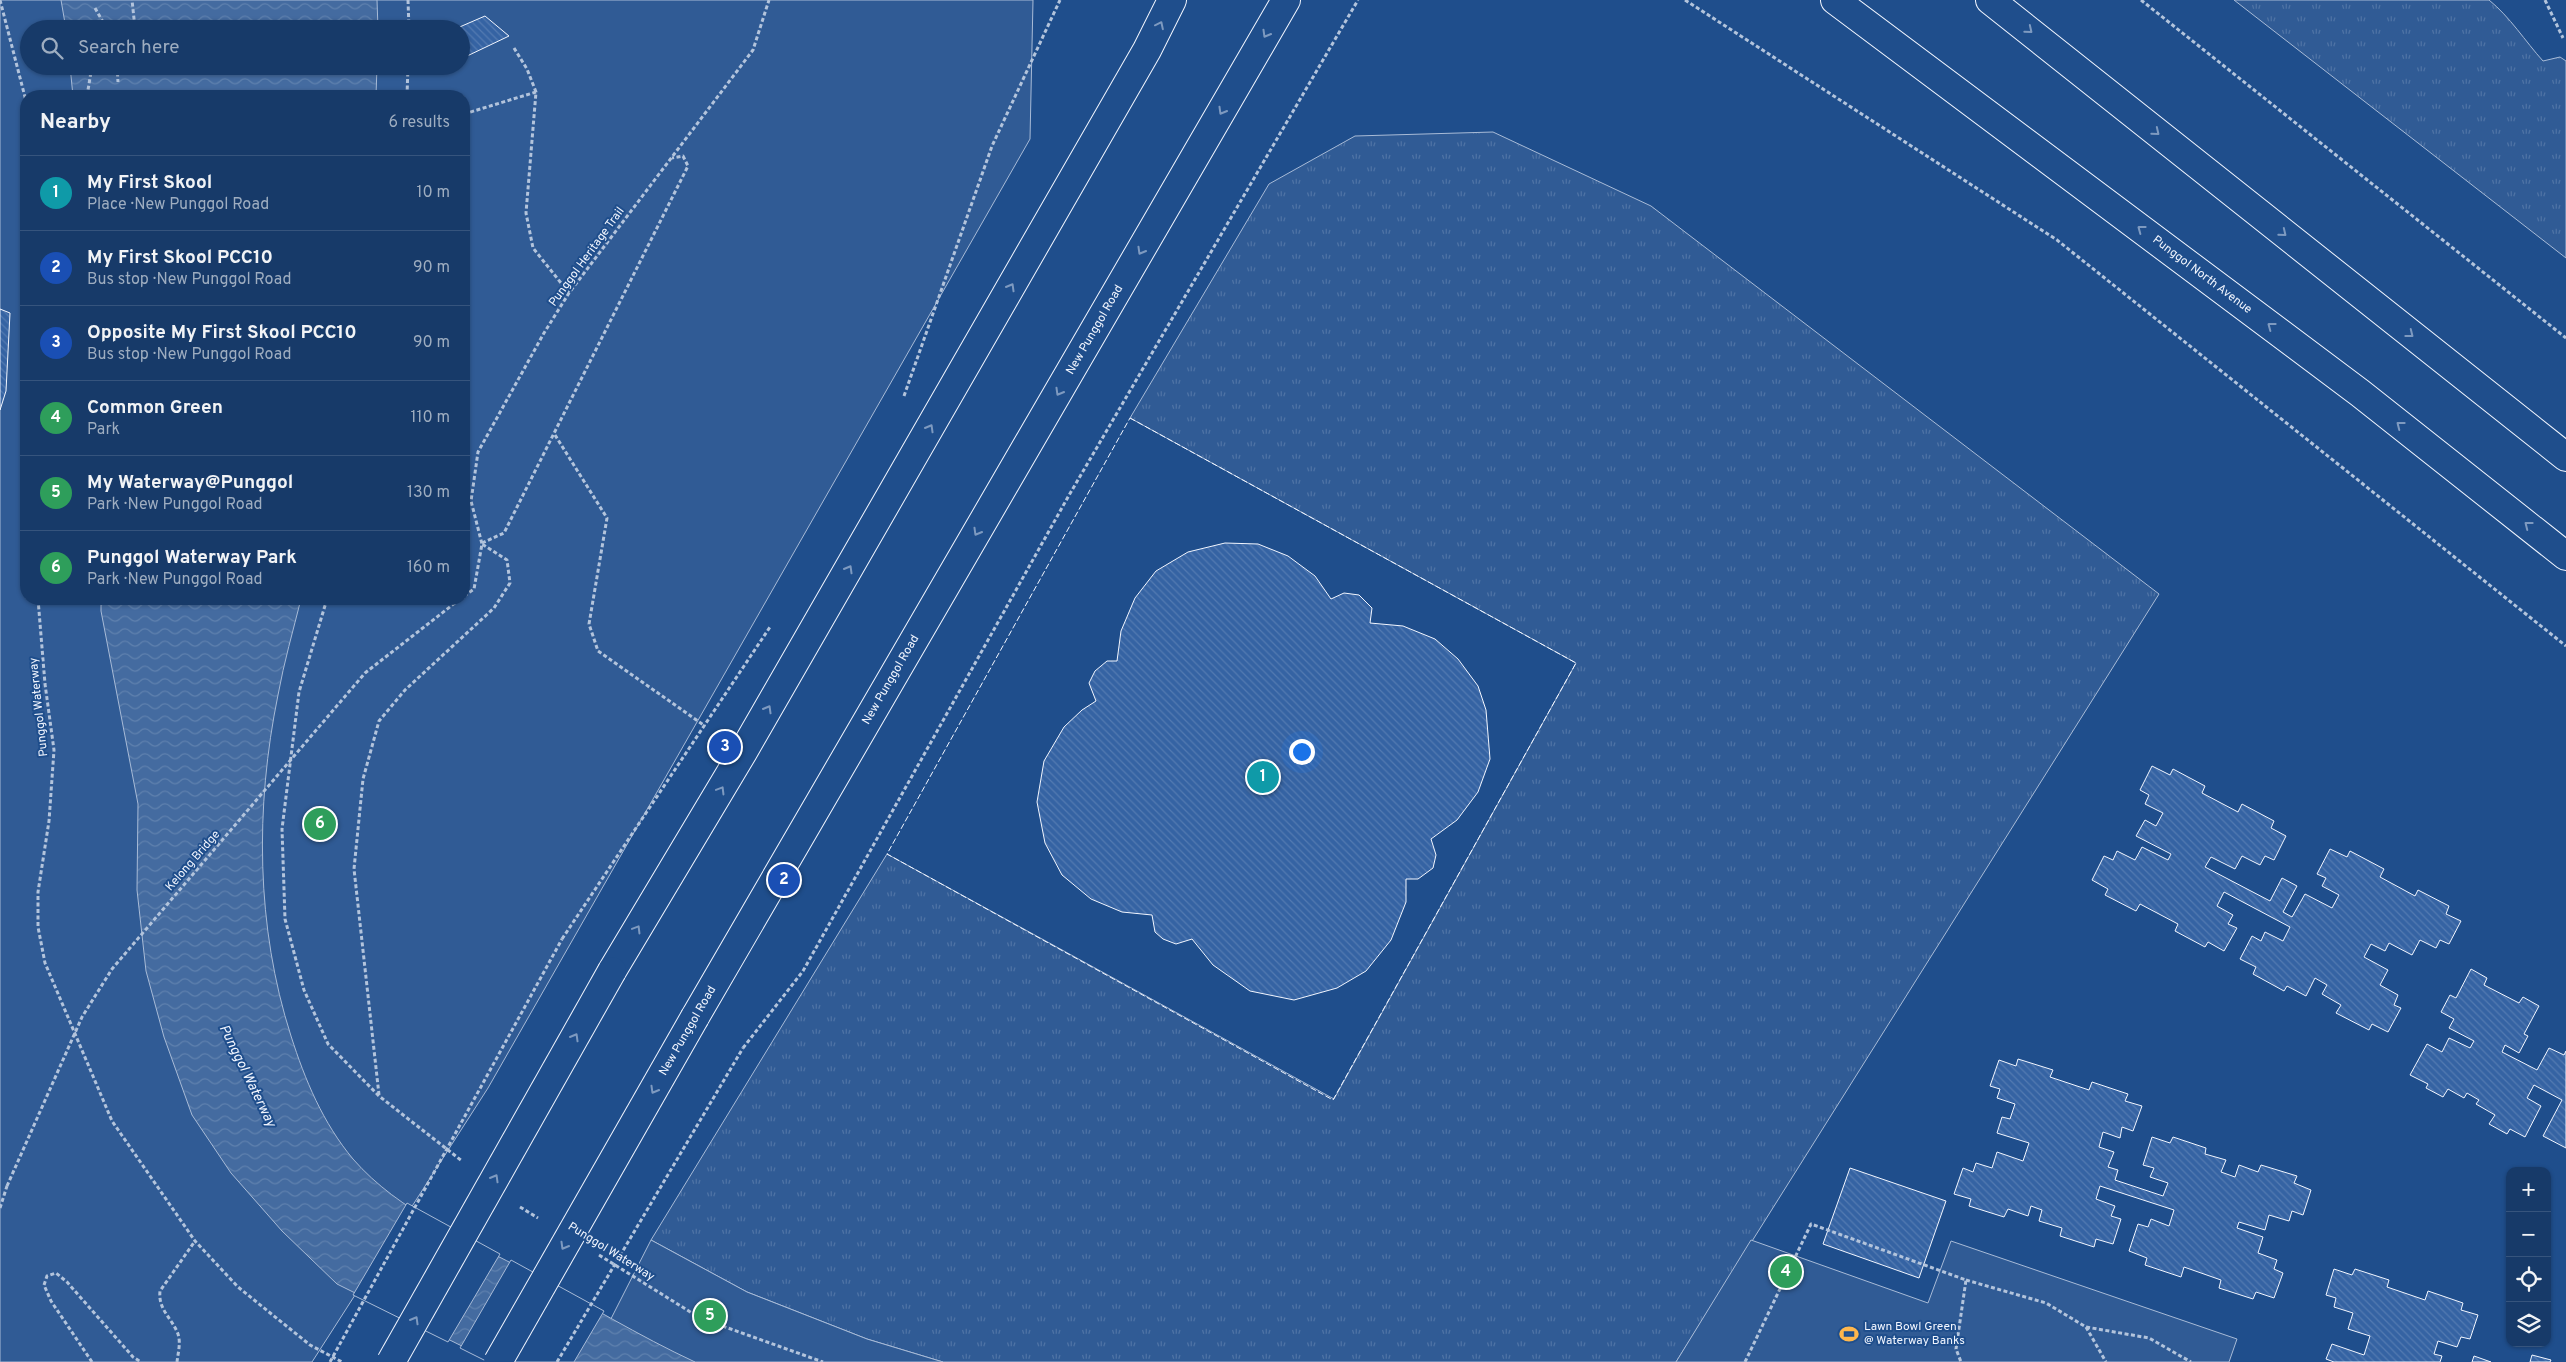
<!DOCTYPE html>
<meta charset="utf-8">
<style>
body{margin:0;font-family:Overpass,sans-serif;background:#20416f;color:#f1f3f6}
.controls{position:absolute;right:15px;bottom:15px;display:grid;overflow:hidden;border-radius:10px;box-shadow:0 1px 4px #0004}
.controls button{width:45px;height:45px;display:grid;place-items:center;padding:0;border:0;border-bottom:1px solid #36547d;background:#173a69;color:#f1f3f6;font:25px sans-serif}
.you{position:absolute;left:1301px;top:751px;width:18px;height:18px;margin:-12px;border:4px solid #fff;border-radius:50%;background:#1a73e8;box-shadow:0 0 0 8px #1a73e833}
.badge{display:grid;place-items:center;width:32px;height:32px;border-radius:50%;background:#ffb74d;color:#fff;font-size:16px;font-weight:700}
.pin{position:absolute;translate:-50% -50%;border:2px solid #fff;box-shadow:0 1px 5px #0006}
.list{margin:0;padding:0;list-style:none}
h2{display:flex;justify-content:space-between;align-items:center;height:65px;margin:0;padding:0 20px;font-size:21px}
h2 small{font-size:16px;font-weight:400;color:#9eadc0}
.list li{display:grid;grid-template-columns:32px 1fr auto;gap:15px;align-items:center;box-sizing:border-box;height:75px;padding:0 20px;border-top:1px solid #36547d}
.list b{display:block;font-size:19px;white-space:nowrap}
.list p{margin:0;font-size:16px;white-space:nowrap;color:#9eadc0}
.list em{font-size:16px;font-style:normal;color:#9eadc0}
.icon{flex:none;width:28px;height:28px;fill:none;stroke:currentColor;stroke-width:2;stroke-linecap:round;stroke-linejoin:round}
.map{position:relative;flex:none;width:2566px;height:1362px;overflow:hidden}
.search{position:absolute;background:#173a69;box-shadow:0 1px 4px #0004;left:20px;top:20px;width:450px;height:55px;display:flex;align-items:center;gap:12px;box-sizing:border-box;padding:0 18px;border-radius:28px;color:#9eadc0;font-size:19px}
.panel{position:absolute;background:#173a69;box-shadow:0 1px 4px #0004;left:20px;top:90px;width:450px;height:515px;border-radius:20px}
.map>svg:first-child{display:block}
.grass{fill:url(#grass-tufts);stroke:#a8bbd7}
.built{fill:#305b95;stroke:#a8bbd7;fill-rule:evenodd}
.water{fill:url(#water-waves);stroke:#a8bbd7}
.pier{fill:#1f4e8c;stroke:#a8bbd7}
.building{fill:url(#building-back-hatch);stroke:#f2f6ff}
.lines{fill:none;stroke-linecap:round;stroke-linejoin:round}
.secondary-casing{stroke:#f2f6ff;stroke-width:30}
.path{stroke:#b3c4dc;stroke-width:3;stroke-dasharray:4 2.5;stroke-linecap:butt}
.secondary{stroke:#1f4e8c;stroke-width:28}
.secondary-bridge-casing{stroke:#f2f6ff;stroke-width:30;stroke-linecap:butt}
.path-bridge{stroke:#b3c4dc;stroke-width:3;stroke-dasharray:4 2.5;stroke-linecap:butt}
.secondary-bridge{stroke:#1f4e8c;stroke-width:28}
.fence{stroke:#f2f6ff;stroke-width:1;stroke-dasharray:6 2.5;stroke-linecap:butt}
.oneway{stroke:#7e9ac0}
.labels{text-anchor:middle;dominant-baseline:central;stroke-width:4;stroke-linejoin:round;paint-order:stroke}
.street-label{font-size:12px;fill:#f2f6ff;stroke:#1f4e8c}
.poi-label{font-size:12px;fill:#f2f6ff;stroke:#1f4e8c;text-anchor:start}
.water-label{font-size:14px;font-style:italic;fill:#f2f6ff;stroke:#1f4e8c}
</style>
<div class="map">
<svg width="2566" height="1362" viewBox="0 0 2566 1362">
<defs>
<pattern id="grass-tufts" width="24" height="20" patternUnits="userSpaceOnUse" patternTransform="scale(1.25)"><rect width="24" height="20" fill="#305b95"/><path d="M3 7l-1-3M5 7V3M7 7l1-3M15 17l-1-3M17 17v-4M19 17l1-3" fill="none" stroke="#4e73a5"/></pattern>
<pattern id="water-waves" width="16" height="10" patternUnits="userSpaceOnUse" patternTransform="scale(1.25)"><rect width="16" height="10" fill="#446ba0"/><path d="M0 5q4-4 8 0t8 0" fill="none" stroke="#5f81ae"/></pattern>
<pattern id="building-back-hatch" width="6" height="6" patternUnits="userSpaceOnUse" patternTransform="scale(1.25)"><rect width="6" height="6" fill="#3563a3"/><path d="M-1 5l2 2M0 0l6 6M5-1l2 2" fill="none" stroke="#537ab1"/></pattern>
</defs>
<rect width="100%" height="100%" fill="#1f4e8c"/>
<g class="grass">
<path d="M2234,0H2489C2510,17 2525,41 2543,61L2560,57L2566,61V258Z"/>
<polygon points="1493,132 1651,206 2159,594 1676,1362 943,1362 867,1339 747,1292 651,1240 887,854 1334,1099 1576,663 1130,418 1269,184 1355,136"/>
</g>
<g class="built">
<path d="M0,0H1033L1030,139L488,1088L312,1362H0ZM29,29H461V66H29ZM26,96H464V599H26Z"/>
<polygon points="651,1240 747,1292 867,1339 943,1362 589,1362"/>
<polygon points="1751,1240 1928,1303 1951,1241 2237,1339 2229,1362 1676,1362"/>
</g>
<g class="water">
<polygon points="61,0 377,0 378,29 66,29"/>
<polygon points="70,66 377,66 376,96 73,96"/>
<path d="M101,599H301C293,631 284,662 278,695C255,807 256,927 291,1036C305,1080 323,1123 353,1159C399,1212 469,1240 530,1273C585,1303 639,1336 695,1362H494L337,1284L282,1231L231,1173L192,1115L164,1037L146,971L137,890L138,804L101,611Z"/>
</g>
<g class="pier">
<polygon points="407,1203 500,1254 448,1342 353,1295"/>
<polygon points="511,1260 604,1311 574,1362 488,1362 460,1348"/>
</g>
<g class="building">
<polygon points="485,16 509,36 465,57 461,53 461,29 455,29"/>
<polygon points="0,309 10,313 6,391 0,410"/>
<polygon points="1225,543 1258,544 1288,556 1315,576 1331,599 1344,593 1359,595 1372,608 1370,623 1403,626 1435,639 1458,659 1478,686 1486,710 1490,759 1478,792 1457,820 1431,839 1436,855 1433,868 1418,879 1406,879 1406,902 1391,940 1366,971 1337,988 1294,1000 1250,991 1213,965 1192,939 1176,944 1163,939 1155,932 1152,915 1122,912 1091,899 1062,875 1045,843 1037,802 1044,761 1064,727 1082,710 1096,701 1089,683 1095,671 1107,661 1117,661 1121,631 1135,598 1156,571 1188,552"/>
<polygon points="2152,766 2170,775 2173,769 2205,786 2202,793 2238,812 2242,804 2274,821 2271,828 2286,836 2274,860 2265,856 2260,865 2242,856 2235,869 2211,857 2205,867 2270,901 2282,878 2297,886 2283,912 2292,917 2305,894 2332,908 2339,895 2322,886 2326,878 2317,874 2330,849 2347,857 2350,851 2384,869 2380,877 2415,896 2418,890 2449,906 2446,914 2461,921 2449,944 2440,940 2436,948 2420,940 2412,955 2389,943 2385,951 2371,944 2364,957 2388,970 2380,985 2398,995 2394,1005 2401,1008 2388,1032 2372,1024 2369,1030 2336,1013 2341,1005 2322,994 2327,985 2315,978 2306,996 2287,986 2284,991 2253,974 2256,967 2240,959 2252,936 2261,941 2265,932 2283,941 2290,927 2224,892 2217,906 2233,915 2228,924 2237,928 2224,951 2208,942 2205,947 2175,931 2178,924 2140,904 2136,911 2105,895 2108,889 2092,880 2104,856 2113,860 2117,851 2135,860 2142,847 2168,860 2171,854 2136,836 2145,820 2156,826 2163,813 2145,804 2149,795 2140,790"/>
<polygon points="2471,969 2487,978 2484,985 2519,1003 2523,997 2539,1006 2524,1034 2528,1036 2519,1053 2505,1045 2502,1052 2537,1070 2549,1048 2564,1055 2566,1051 2566,1148 2543,1136 2562,1100 2534,1085 2527,1098 2541,1106 2525,1137 2510,1129 2507,1134 2489,1124 2495,1115 2476,1104 2479,1100 2467,1093 2464,1098 2448,1089 2443,1097 2426,1088 2428,1084 2410,1075 2427,1044 2442,1052 2449,1038 2470,1048 2474,1041 2449,1028 2454,1019 2441,1012 2450,995 2456,998"/>
<polygon points="2018,1059 2053,1070 2050,1077 2089,1090 2092,1082 2128,1094 2125,1101 2142,1106 2133,1131 2122,1127 2120,1138 2103,1132 2099,1147 2114,1152 2108,1167 2118,1170 2115,1180 2163,1196 2168,1183 2150,1177 2154,1168 2143,1165 2152,1137 2170,1143 2173,1137 2206,1148 2205,1154 2226,1160 2221,1172 2235,1177 2239,1165 2258,1172 2261,1165 2297,1176 2294,1183 2311,1190 2303,1215 2292,1211 2289,1221 2269,1215 2265,1230 2239,1222 2237,1228 2263,1237 2258,1253 2277,1260 2274,1269 2283,1273 2274,1298 2256,1292 2253,1299 2219,1288 2221,1280 2184,1267 2181,1277 2145,1265 2147,1258 2129,1251 2138,1224 2148,1227 2151,1219 2169,1226 2174,1210 2100,1186 2096,1199 2115,1206 2111,1216 2121,1219 2113,1244 2096,1239 2094,1247 2060,1236 2062,1228 2039,1221 2042,1210 2031,1206 2028,1216 2008,1209 2004,1217 1969,1206 1971,1199 1954,1194 1963,1168 1973,1172 1976,1163 1992,1168 1997,1152 2023,1161 2029,1143 1997,1133 2002,1117 2010,1119 2015,1104 1997,1098 2000,1089 1990,1086 1999,1060 2016,1066"/>
<polygon points="1850,1168 1946,1201 1919,1278 1823,1244"/>
<polygon points="2334,1269 2352,1275 2355,1269 2389,1280 2387,1287 2425,1300 2428,1291 2463,1303 2461,1310 2478,1315 2470,1339 2461,1337 2457,1347 2438,1341 2434,1354 2442,1356 2440,1362 2334,1362 2326,1359 2332,1344 2364,1355 2370,1336 2348,1329 2353,1313 2334,1307 2336,1298 2326,1295"/>
<polygon points="2532,1355 2551,1360 2550,1362 2530,1362"/>
<polygon points="2474,1356 2491,1362 2472,1362"/>
</g>
<g class="lines">
<g class="secondary-casing">
<g id="secondary">
<polyline points="1835,0 2360,393 2566,556"/>
<polyline points="1990,0 2566,457"/>
<polyline points="612,971 743,752 1147,50 1172,0"/>
<polyline points="695,1017 1286,0"/>
</g>
</g>
<g class="path">
<polyline points="0,0 26,101"/>
<polyline points="408,0 409,29"/>
<polyline points="1685,0 2057,240 2566,646"/>
<polyline points="2141,0 2566,338"/>
<polyline points="2545,0 2563,38"/>
<polyline points="95,8 107,29"/>
<polyline points="124,29 135,28 132,0"/>
<polyline points="514,48 527,69 536,92 526,213 533,248 569,293"/>
<polyline points="117,66 118,82"/>
<polyline points="87,96 92,66"/>
<polyline points="407,96 408,66"/>
<polyline points="464,114 536,92"/>
<polyline points="904,396 992,146 1060,0"/>
<polyline points="555,435 607,518 589,624 598,651 705,726"/>
<polyline points="482,543 504,533 688,166 683,156 672,158"/>
<polyline points="464,596 474,589 482,544 471,501 478,452 544,333 569,293 753,50 769,0"/>
<polyline points="38,599 45,684 54,750 49,821 38,892 38,927 45,963 112,1121 195,1241 238,1287 310,1345 342,1362"/>
<polyline points="327,599 299,692 282,829 285,919 304,990 328,1044 379,1096 462,1161"/>
<polyline points="562,939 770,627"/>
<polyline points="743,1048 803,971 1068,497 1358,0"/>
<polyline points="379,1095 354,869 363,779 379,721 405,690 494,608 510,583 507,560 482,544"/>
<polyline points="520,1207 538,1218"/>
<polyline points="0,1208 7,1186"/>
<polyline points="599,1255 700,1318 823,1362"/>
<polyline points="1966,1280 2046,1303 2086,1327 2149,1338 2191,1362"/>
<polyline points="2086,1327 2106,1362"/>
<polyline points="92,1362 51,1301 44,1285 47,1276 56,1273 67,1282 133,1357 141,1362"/>
<path d="M177,1362C178,1353 181,1343 178,1334C172,1318 158,1310 160,1291L195,1241"/>
<polyline points="1745,1362 1811,1224 1966,1280 1956,1349 1961,1362"/>
</g>
<use href="#secondary" class="secondary"/>
<g class="secondary-bridge-casing">
<g id="secondary-bridge">
<polyline points="391,1362 612,971"/>
<polyline points="498,1362 695,1017"/>
</g>
</g>
<g class="path-bridge">
<polyline points="7,1186 82,1017 112,969 365,673 460,599"/>
<polyline points="330,1362 562,939"/>
<polyline points="557,1362 743,1048"/>
</g>
<use href="#secondary-bridge" class="secondary-bridge"/>
<polygon class="fence" points="1130,418 1576,663 1333,1100 887,854"/>
</g>
<defs><path id="oneway-chevron" d="M-2-3.5L2.5 0L-2 3.5" fill="none" stroke-width="1.6" stroke-linecap="round" stroke-linejoin="round" transform="scale(1.25)"/></defs>
<g class="oneway">
<use href="#oneway-chevron" transform="translate(1160 25) rotate(-64)"/>
<use href="#oneway-chevron" transform="translate(2029 30) rotate(39)"/>
<use href="#oneway-chevron" transform="translate(1266 34) rotate(120)"/>
<use href="#oneway-chevron" transform="translate(1222 111) rotate(120)"/>
<use href="#oneway-chevron" transform="translate(2156 132) rotate(39)"/>
<use href="#oneway-chevron" transform="translate(2141 229) rotate(-143)"/>
<use href="#oneway-chevron" transform="translate(2283 233) rotate(39)"/>
<use href="#oneway-chevron" transform="translate(1141 251) rotate(120)"/>
<use href="#oneway-chevron" transform="translate(1011 287) rotate(-60)"/>
<use href="#oneway-chevron" transform="translate(2271 326) rotate(-143)"/>
<use href="#oneway-chevron" transform="translate(2410 334) rotate(38)"/>
<use href="#oneway-chevron" transform="translate(1059 392) rotate(120)"/>
<use href="#oneway-chevron" transform="translate(2400 425) rotate(-142)"/>
<use href="#oneway-chevron" transform="translate(930 428) rotate(-60)"/>
<use href="#oneway-chevron" transform="translate(2528 525) rotate(-142)"/>
<use href="#oneway-chevron" transform="translate(977 532) rotate(120)"/>
<use href="#oneway-chevron" transform="translate(849 569) rotate(-60)"/>
<use href="#oneway-chevron" transform="translate(768 709) rotate(-60)"/>
<use href="#oneway-chevron" transform="translate(721 790) rotate(-59)"/>
<use href="#oneway-chevron" transform="translate(637 929) rotate(-59)"/>
<use href="#oneway-chevron" transform="translate(575 1037) rotate(-60)"/>
<use href="#oneway-chevron" transform="translate(654 1090) rotate(120)"/>
<use href="#oneway-chevron" transform="translate(495 1178) rotate(-60)"/>
<use href="#oneway-chevron" transform="translate(564 1246) rotate(120)"/>
<use href="#oneway-chevron" transform="translate(415 1320) rotate(-60)"/>
</g>
<defs>
<g id="stadium-bare" transform="scale(1.5)"><path d="M0-5a6.5 5 0 1 0 0 10a6.5 5 0 1 0 0-10ZM-3.5-1.8h7v3.6h-7Z" fill="#ffb74d" stroke="#1f4e8c" stroke-width="2.5" paint-order="stroke"/></g>
</defs>
<g fill-rule="evenodd">
<use href="#stadium-bare" x="1849" y="1334"/>
</g>
<g class="labels">
<g class="street-label">
<text transform="translate(587 257) rotate(-54)">Punggol Heritage Trail</text>
<text transform="translate(2202 275) rotate(37)">Punggol North Avenue</text>
<text transform="translate(1095 330) rotate(-60)">New Punggol Road</text>
<text transform="translate(891 680) rotate(-60)">New Punggol Road</text>
<text transform="translate(39 707) rotate(-96)">Punggol Waterway</text>
<text transform="translate(193 861) rotate(-49)">Kelong Bridge</text>
<text transform="translate(688 1031) rotate(-60)">New Punggol Road</text>
<text transform="translate(611 1252) rotate(32)">Punggol Waterway</text>
</g>
<g class="poi-label">
<text x="1864" y="1327">Lawn Bowl Green<tspan x="1864" dy="14">@ Waterway Banks</tspan></text>
</g>
<g class="water-label">
<text transform="translate(247 1076) rotate(64)">Punggol Waterway</text>
</g>
</g>
</svg>
<div class="controls">
<button>+</button>
<button>−</button>
<button><svg class="icon" aria-label="locate" viewBox="0 0 24 24"><circle cx="12" cy="12" r="6"/><path d="M12 2v4M12 18v4M2 12h4M18 12h4"/></svg></button>
<button><svg class="icon" aria-label="layers" viewBox="0 0 24 24"><path d="M12 4l9 5-9 5-9-5zM3 14l9 5 9-5"/></svg></button>
</div>
<div class="you"></div>
<div class="pin badge" style="left:1263px;top:777px;background:#0f9aa8">1</div>
<div class="pin badge" style="left:784px;top:880px;background:#1a4fb4">2</div>
<div class="pin badge" style="left:725px;top:747px;background:#1a4fb4">3</div>
<div class="pin badge" style="left:1786px;top:1272px;background:#2e9e5b">4</div>
<div class="pin badge" style="left:710px;top:1316px;background:#2e9e5b">5</div>
<div class="pin badge" style="left:320px;top:824px;background:#2e9e5b">6</div>
<div class="search"><svg class="icon" aria-label="search" viewBox="0 0 24 24"><circle cx="10" cy="10" r="6"/><path d="M15 15l6 6"/></svg>Search here</div>
<section class="panel">
<h2>Nearby<small>6 results</small></h2>
<ul class="list">
<li><span class="badge" style="background:#0f9aa8">1</span><div><b>My First Skool</b><p>Place · New Punggol Road</p></div><em>10 m</em></li>
<li><span class="badge" style="background:#1a4fb4">2</span><div><b>My First Skool PCC10</b><p>Bus stop · New Punggol Road</p></div><em>90 m</em></li>
<li><span class="badge" style="background:#1a4fb4">3</span><div><b>Opposite My First Skool PCC10</b><p>Bus stop · New Punggol Road</p></div><em>90 m</em></li>
<li><span class="badge" style="background:#2e9e5b">4</span><div><b>Common Green</b><p>Park</p></div><em>110 m</em></li>
<li><span class="badge" style="background:#2e9e5b">5</span><div><b>My Waterway@Punggol</b><p>Park · New Punggol Road</p></div><em>130 m</em></li>
<li><span class="badge" style="background:#2e9e5b">6</span><div><b>Punggol Waterway Park</b><p>Park · New Punggol Road</p></div><em>160 m</em></li>
</ul>
</section>
</div>
